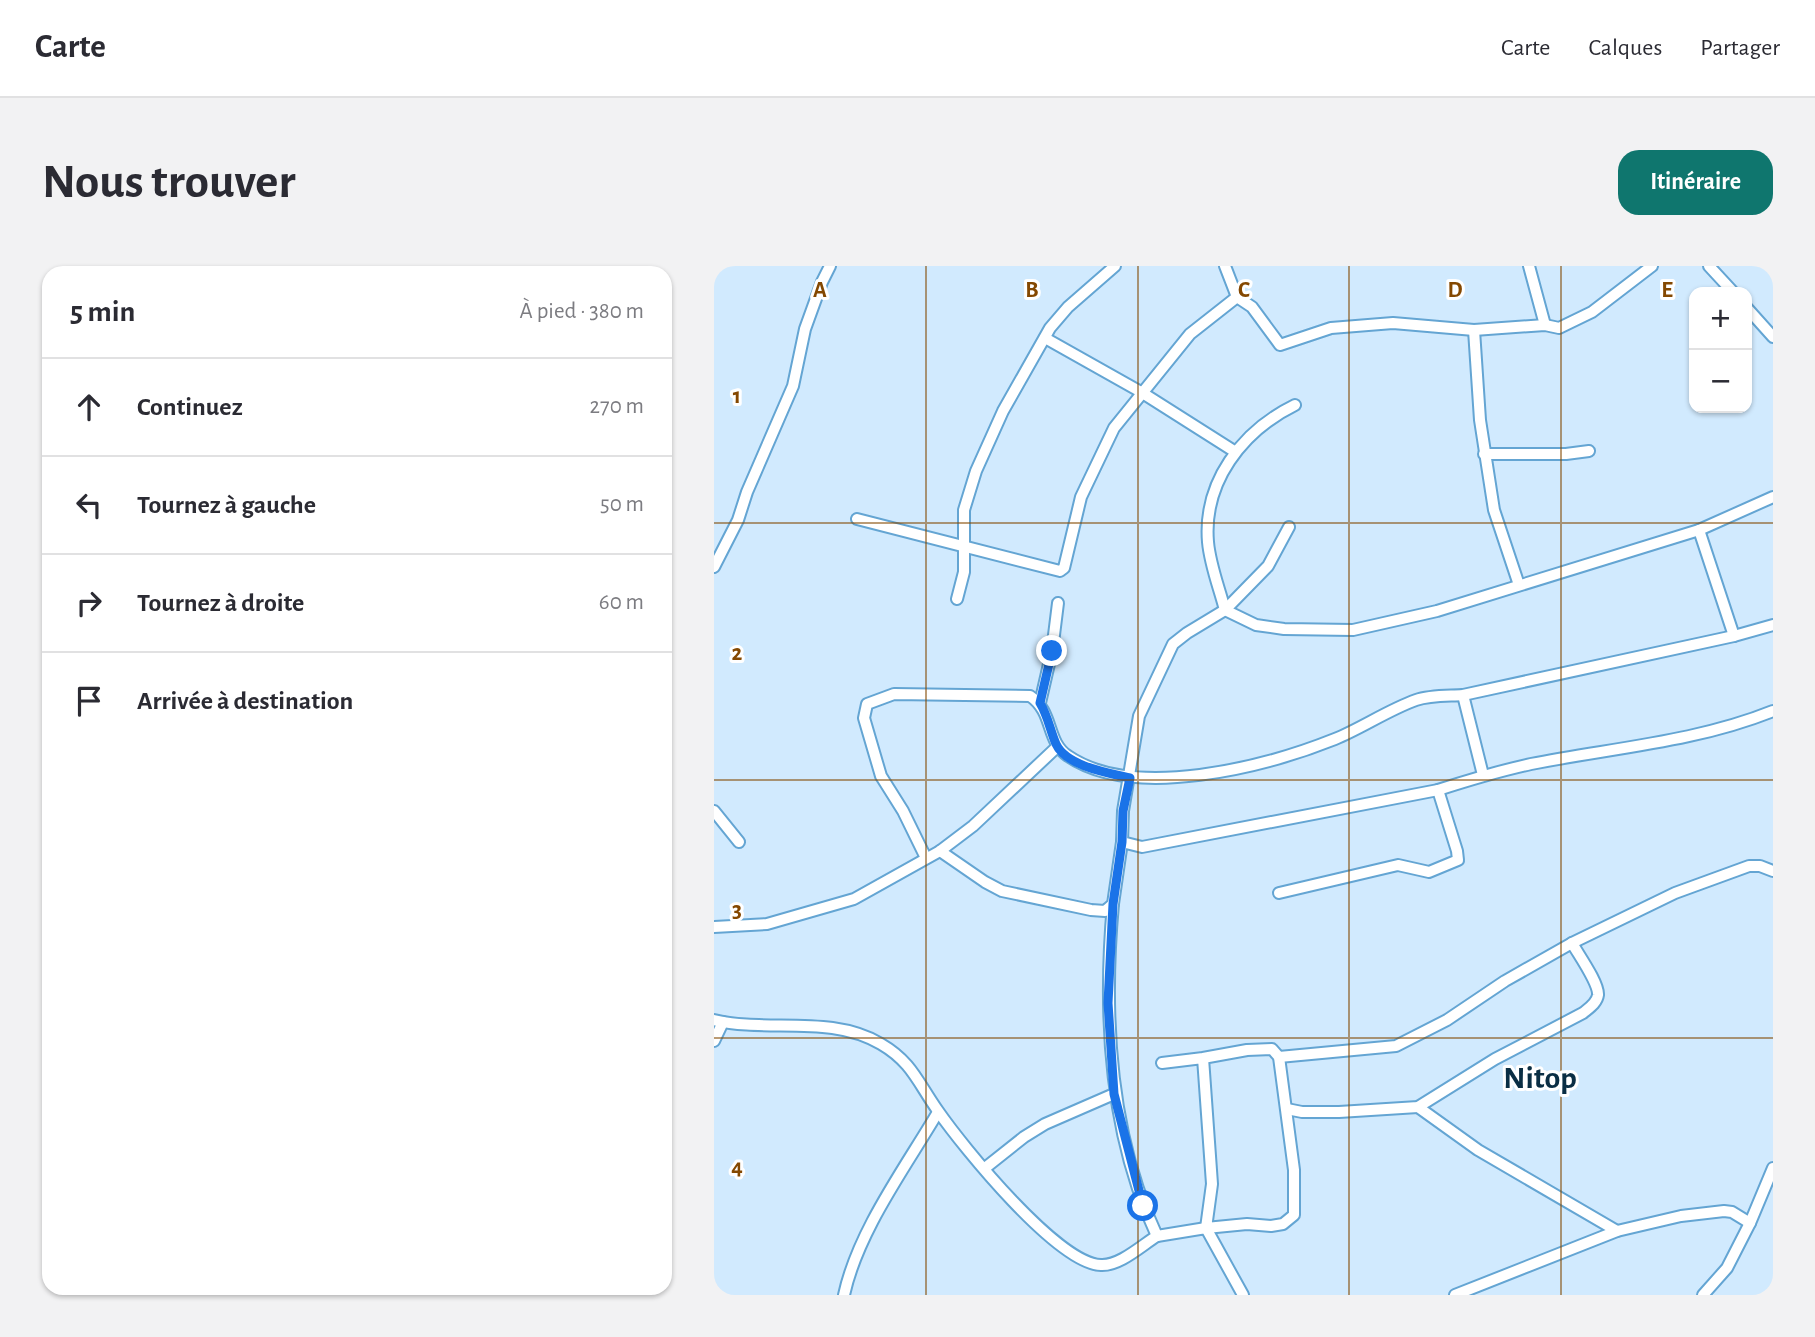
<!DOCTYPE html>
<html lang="fr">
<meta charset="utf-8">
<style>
body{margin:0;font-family:"Alegreya Sans",sans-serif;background:#f2f2f3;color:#2b2b33}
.controls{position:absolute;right:21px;top:21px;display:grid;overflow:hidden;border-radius:14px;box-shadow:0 2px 5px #0004}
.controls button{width:63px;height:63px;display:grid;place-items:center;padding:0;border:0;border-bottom:2px solid #e1e1e2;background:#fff;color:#2b2b33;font:35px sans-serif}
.stop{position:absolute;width:21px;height:21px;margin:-16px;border:5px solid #1a73e8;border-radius:50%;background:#fff}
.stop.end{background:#1a73e8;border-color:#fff;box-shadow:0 2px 7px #0008}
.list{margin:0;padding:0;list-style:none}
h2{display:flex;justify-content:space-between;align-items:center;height:91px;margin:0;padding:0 28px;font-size:30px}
h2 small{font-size:23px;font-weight:400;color:#7c7c81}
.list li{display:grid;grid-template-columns:46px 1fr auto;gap:21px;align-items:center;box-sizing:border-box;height:98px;padding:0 28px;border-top:2px solid #e1e1e2}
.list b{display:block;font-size:26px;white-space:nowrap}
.list em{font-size:23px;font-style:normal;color:#7c7c81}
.icon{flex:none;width:38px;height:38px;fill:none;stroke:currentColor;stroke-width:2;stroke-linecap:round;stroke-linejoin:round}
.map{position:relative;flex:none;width:1059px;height:1029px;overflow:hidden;border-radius:21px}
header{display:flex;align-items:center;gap:42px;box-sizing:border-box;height:98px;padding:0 35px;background:#fff;border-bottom:2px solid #e1e1e2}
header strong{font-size:33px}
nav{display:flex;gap:38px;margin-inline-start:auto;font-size:24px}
.intro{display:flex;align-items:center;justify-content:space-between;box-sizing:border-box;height:168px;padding:0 42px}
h1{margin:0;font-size:49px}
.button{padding:18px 32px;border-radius:21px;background:#0f766e;color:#fff;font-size:24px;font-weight:700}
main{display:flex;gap:42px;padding:0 42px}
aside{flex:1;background:#fff;border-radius:21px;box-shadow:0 2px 5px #0004}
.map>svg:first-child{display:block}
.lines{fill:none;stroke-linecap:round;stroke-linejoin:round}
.minor-casing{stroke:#64a5d3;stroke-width:14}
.minor{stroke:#fff;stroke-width:10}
.route{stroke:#1a73e8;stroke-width:9}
.grid{fill:none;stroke:#844801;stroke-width:2;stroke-opacity:0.55}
.labels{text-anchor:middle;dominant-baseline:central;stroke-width:6;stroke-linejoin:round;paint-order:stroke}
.district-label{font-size:32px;font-weight:bold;fill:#0a2e44;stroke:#fff}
.grid-label{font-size:23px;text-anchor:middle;font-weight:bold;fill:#844801;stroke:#fff;stroke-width:6;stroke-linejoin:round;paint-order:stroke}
</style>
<header>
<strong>Carte</strong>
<nav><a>Carte</a><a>Calques</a><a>Partager</a></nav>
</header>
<div class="intro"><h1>Nous trouver</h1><a class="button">Itinéraire</a></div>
<main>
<aside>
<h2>5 min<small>À pied · 380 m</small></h2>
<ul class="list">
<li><svg class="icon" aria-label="ahead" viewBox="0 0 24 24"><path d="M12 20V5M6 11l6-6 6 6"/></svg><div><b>Continuez</b></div><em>270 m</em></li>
<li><svg class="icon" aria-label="left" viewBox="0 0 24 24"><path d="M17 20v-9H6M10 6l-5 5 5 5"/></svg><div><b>Tournez à gauche</b></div><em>50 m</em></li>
<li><svg class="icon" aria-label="right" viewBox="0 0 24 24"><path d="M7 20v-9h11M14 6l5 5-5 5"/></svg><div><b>Tournez à droite</b></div><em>60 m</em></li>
<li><svg class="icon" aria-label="arrive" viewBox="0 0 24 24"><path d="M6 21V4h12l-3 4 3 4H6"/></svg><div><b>Arrivée à destination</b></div></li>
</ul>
</aside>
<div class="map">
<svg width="1059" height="1029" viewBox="0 0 1059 1029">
<rect width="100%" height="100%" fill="#d1eafe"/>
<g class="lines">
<g class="minor-casing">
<g id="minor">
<polyline points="511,0 523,31 538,41 566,79 617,62 679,57 760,64 831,59 845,62 878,46 938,0"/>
<polyline points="815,0 831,59"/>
<polyline points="995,0 1019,26"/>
<polyline points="1033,42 1059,71"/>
<polyline points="760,64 766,154 780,244 805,319"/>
<polyline points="331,72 427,126 520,185"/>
<path d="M581,139C528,165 489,216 494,276C496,299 505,321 511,344L542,359L570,363L639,364L723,345L985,264L1059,231"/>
<polyline points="770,188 852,188 875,185"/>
<polyline points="143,253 346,305 350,302 367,231 400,162 476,68 523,31"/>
<path d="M575,261L554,300L511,344L473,367L459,378L425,450L409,545L408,576L428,581L724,524C755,514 785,505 817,498C898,482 982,476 1059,445"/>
<polyline points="985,264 1020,370"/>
<polyline points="0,301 24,254 33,226 79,120 91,63 108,16 116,0"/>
<polyline points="243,333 250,306 250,244 262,205 289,145 336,62 354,41 401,0"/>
<polyline points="749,429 769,509"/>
<polyline points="326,437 338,385 344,337"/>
<polyline points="0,545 25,576"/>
<polyline points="226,585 271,616 288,625 377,644 391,645 399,638 408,576"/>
<path d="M212,592L189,545L167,510L150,452L153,438L180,428L316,430C340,446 332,476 354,490C420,535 551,501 621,473C648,462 674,444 702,434C716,429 734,430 749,429L1020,370L1059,359"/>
<polyline points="565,627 684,599 715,606 744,594 743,585 724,524"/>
<path d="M399,638C389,749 395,868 443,970L492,962L529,1029"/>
<polyline points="0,661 53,658 140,633 226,585 259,560 343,481"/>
<path d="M0,754C53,767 117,748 167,778C198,796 204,817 224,845C249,881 344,998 387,999C406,1000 428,979 443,970"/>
<polyline points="0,775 9,756"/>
<polyline points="565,791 682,780 733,754 791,715 858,677 961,627 1035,600 1046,600 1059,605"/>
<polyline points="448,797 489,792 498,918 492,962 533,958 557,960 569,958 580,949 580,904 565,791 558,783 533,784 489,792"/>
<polyline points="704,841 764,884 903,965"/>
<path d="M573,843L588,846H625L704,841L781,793L869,747C875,742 883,737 884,729C885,717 864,688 858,677"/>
<polyline points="271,902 310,871 331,858 400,828"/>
<path d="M130,1029C144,965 191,902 224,846"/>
<polyline points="741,1029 903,965 967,950 1010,945 1018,946 1036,957"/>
<polyline points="989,1029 1013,1002 1036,957 1059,902"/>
</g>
</g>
<use href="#minor" class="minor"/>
</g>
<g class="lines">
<path class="route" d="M338,385L326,437C334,450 336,464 342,478C352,500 394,507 416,512L409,545L408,576L399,638L394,737L400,828L429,940"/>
</g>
<path class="grid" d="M212,0V1029M424,0V1029M635,0V1029M847,0V1029M0,257H1059M0,514H1059M0,772H1059"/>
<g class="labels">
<g class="district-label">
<text x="826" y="812">Nitop</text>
</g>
</g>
<g class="grid-label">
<text x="106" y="31">A</text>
<text x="318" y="31">B</text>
<text x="530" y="31">C</text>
<text x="741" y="31">D</text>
<text x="953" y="31">E</text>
<text x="23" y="137">1</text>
<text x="23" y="394">2</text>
<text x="23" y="651">3</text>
<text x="23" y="908">4</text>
</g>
</svg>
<div class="controls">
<button>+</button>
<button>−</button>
</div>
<div class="stop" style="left:429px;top:940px"></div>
<div class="stop end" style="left:338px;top:385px"></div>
</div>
</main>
